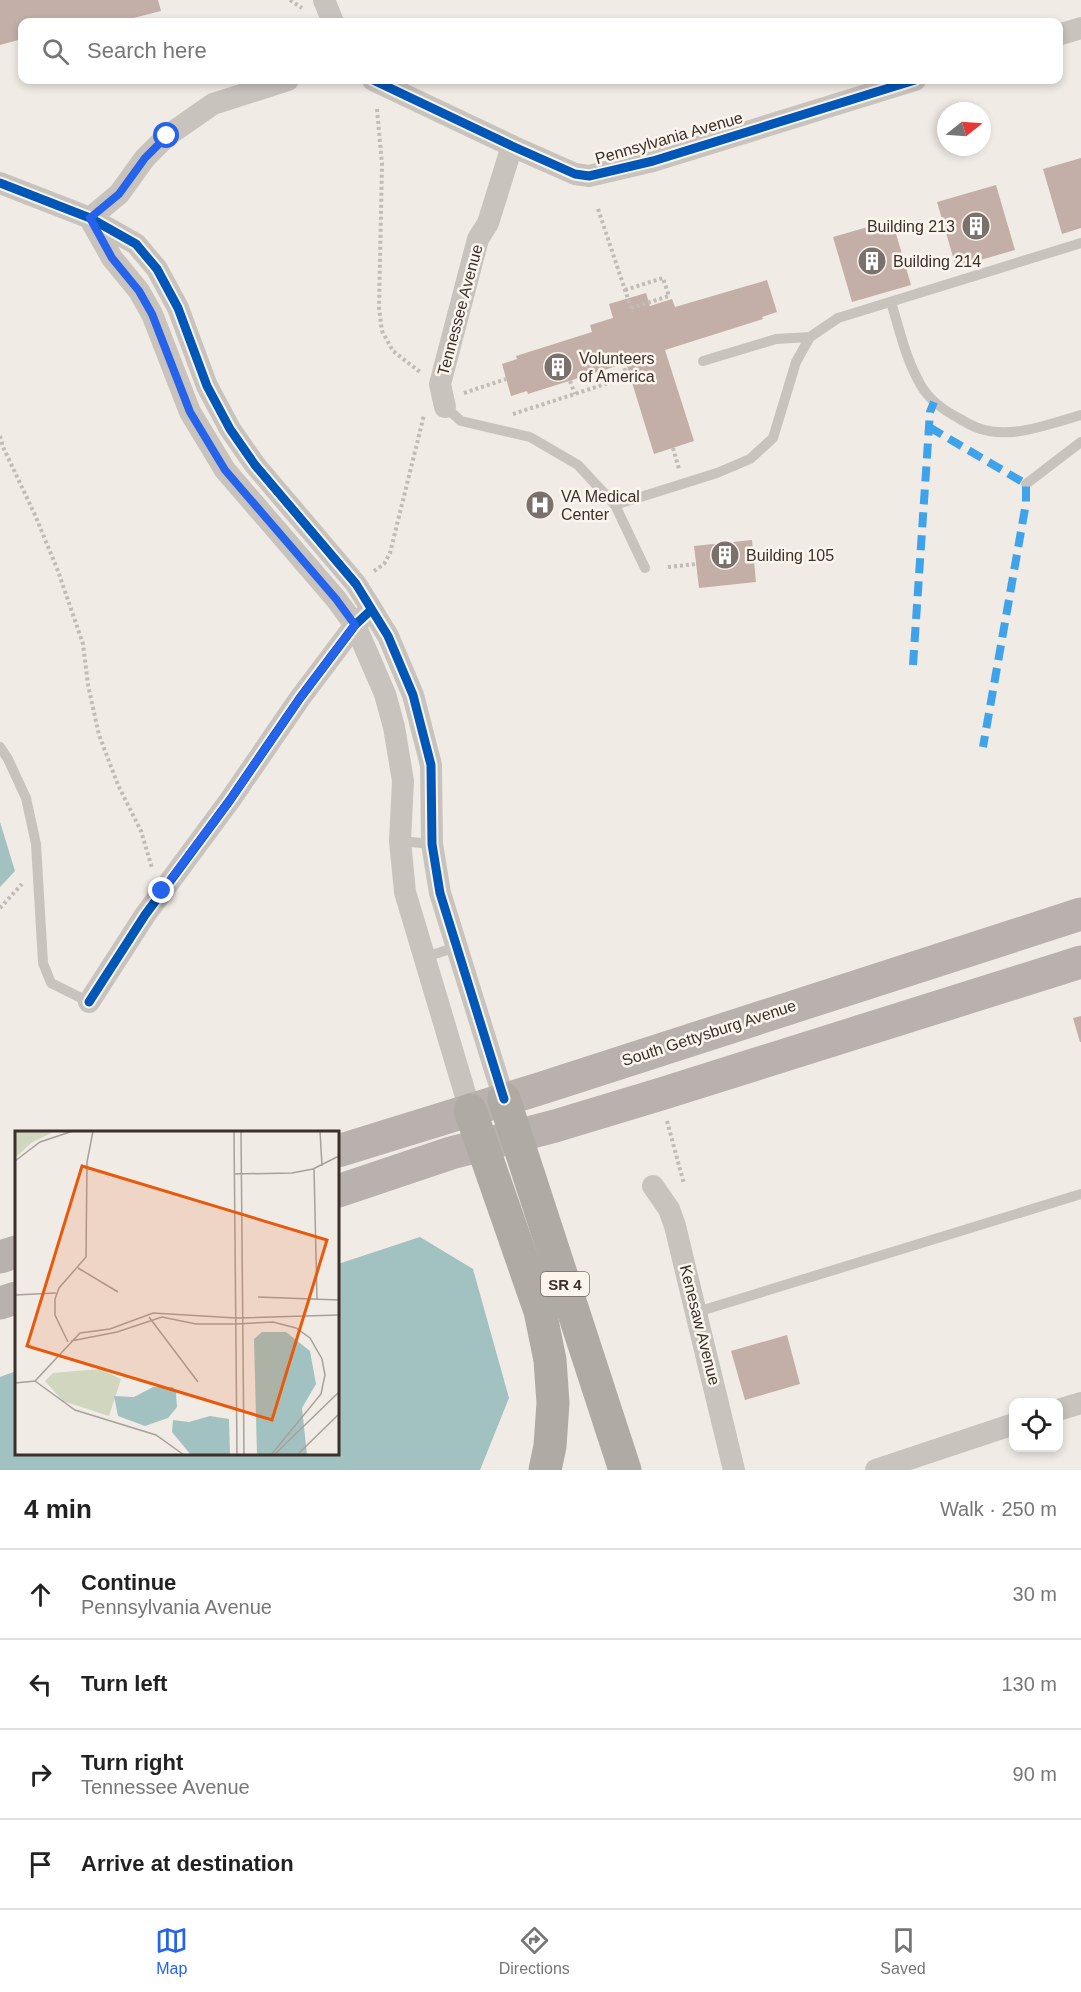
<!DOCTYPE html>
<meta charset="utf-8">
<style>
body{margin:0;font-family:Arial,sans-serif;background:#f6f6f6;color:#222}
.controls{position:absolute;right:18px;bottom:18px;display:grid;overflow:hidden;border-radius:12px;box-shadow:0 3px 9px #0003}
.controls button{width:54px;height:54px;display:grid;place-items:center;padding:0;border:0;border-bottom:2px solid #e0e0e0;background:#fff;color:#222;font:30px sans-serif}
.compass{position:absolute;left:937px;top:102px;width:54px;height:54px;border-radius:50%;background:#fff;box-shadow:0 3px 9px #0003;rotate:73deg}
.stop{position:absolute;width:18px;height:18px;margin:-14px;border:4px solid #2563eb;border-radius:50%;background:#fff}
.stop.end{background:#2563eb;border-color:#fff;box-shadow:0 2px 6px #0008}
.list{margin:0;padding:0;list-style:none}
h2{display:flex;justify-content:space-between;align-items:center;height:78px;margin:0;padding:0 24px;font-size:26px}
h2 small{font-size:20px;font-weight:400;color:#767676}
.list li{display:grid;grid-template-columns:39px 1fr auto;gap:18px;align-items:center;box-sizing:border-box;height:90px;padding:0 24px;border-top:2px solid #e0e0e0}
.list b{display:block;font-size:22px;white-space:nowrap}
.list p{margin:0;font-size:20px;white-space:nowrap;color:#767676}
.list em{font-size:20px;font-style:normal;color:#767676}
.icon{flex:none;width:33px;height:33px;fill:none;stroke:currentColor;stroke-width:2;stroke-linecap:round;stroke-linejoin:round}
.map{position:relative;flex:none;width:1081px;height:1470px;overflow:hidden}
.search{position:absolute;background:#fff;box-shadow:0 3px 9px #0003;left:18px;right:18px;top:18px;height:66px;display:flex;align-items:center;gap:15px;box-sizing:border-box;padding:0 21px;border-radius:12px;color:#767676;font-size:22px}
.sheet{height:438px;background:#fff}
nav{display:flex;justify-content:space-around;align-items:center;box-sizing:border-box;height:84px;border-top:2px solid #e0e0e0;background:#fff;font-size:16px;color:#767676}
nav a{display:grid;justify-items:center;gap:3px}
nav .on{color:#2563eb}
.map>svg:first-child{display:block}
.water{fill:#a1c2c1}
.building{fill:#c3afa7}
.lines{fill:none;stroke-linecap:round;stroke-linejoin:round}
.path{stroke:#c2bbb6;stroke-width:4;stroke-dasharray:3 3;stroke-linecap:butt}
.lane{stroke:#c9c3be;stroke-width:10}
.street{stroke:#c9c3be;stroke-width:22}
.primary{stroke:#b8b1ad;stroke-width:33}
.highway{stroke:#afaaa4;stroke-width:33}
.quiet{stroke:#3fa3eb;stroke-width:8;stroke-dasharray:15 8;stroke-linecap:butt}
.cycleway-casing{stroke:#fbf5ee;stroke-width:13}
.cycleway{stroke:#0057b8;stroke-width:9}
.route{stroke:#2563eb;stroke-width:8}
.labels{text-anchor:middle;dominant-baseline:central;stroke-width:5;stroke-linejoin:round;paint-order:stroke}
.shield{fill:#fbf5ee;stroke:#756b66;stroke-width:1.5}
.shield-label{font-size:15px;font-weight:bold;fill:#3b302b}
.street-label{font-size:16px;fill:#3b302b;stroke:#fbf5ee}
.poi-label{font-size:16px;fill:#3b302b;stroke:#fbf5ee;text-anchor:start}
.inset-road{fill:none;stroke:#a8a09b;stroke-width:1.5}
.view{fill:#e8590c;fill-opacity:0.15;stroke:#e8590c;stroke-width:3}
.inset-edge{fill:none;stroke:#3b302b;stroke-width:3}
</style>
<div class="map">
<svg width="1081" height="1470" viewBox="0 0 1081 1470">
<rect width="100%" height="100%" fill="#f0ebe5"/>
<g class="water">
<polygon points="0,822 15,871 0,887"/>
<polygon points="420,1237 473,1269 509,1398 480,1470 0,1470 0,1377 16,1371 16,1454 338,1454 338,1264"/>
</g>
<g class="building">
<polygon points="0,0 158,0 161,11 118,22 22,22 22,39 0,45"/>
<polygon points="1081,158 1081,228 1062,234 1043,169"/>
<polygon points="996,185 1015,250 956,267 937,202"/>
<polygon points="892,220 911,285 852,302 833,237"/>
<polygon points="767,280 777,312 762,317 763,319 665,350 694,441 654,454 626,363 528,394 527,391 511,396 502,364 517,359 516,356 592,332 590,325 613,318 609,304 646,293 650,306 672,299 675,307"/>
<polygon points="752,540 756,582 699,588 694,546"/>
<polygon points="1081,1016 1081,1042 1080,1042 1073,1018"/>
<polygon points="787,1335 800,1384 745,1400 731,1351"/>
</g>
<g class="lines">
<g class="path">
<polyline points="290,0 302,8"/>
<polyline points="377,109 382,164 379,308 382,331 393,351 420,372"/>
<polyline points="598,209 631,308"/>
<polyline points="625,290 663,278 669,296 631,308 632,312"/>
<polyline points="570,381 575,394"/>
<polyline points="464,393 506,379"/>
<polyline points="513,414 627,377 623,364"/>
<polyline points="0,436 3,447 35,515 58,571 83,644 88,685 99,735 118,785 141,831 152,868"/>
<polyline points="673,448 679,469"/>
<polyline points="668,567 696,564"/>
<polyline points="374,571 384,564 390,553 424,415"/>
<polyline points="0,908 22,884"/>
<polyline points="667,1121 684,1184"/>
</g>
<g class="lane">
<path d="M891,302C899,328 905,356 918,380C925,395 939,407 953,415C961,419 969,425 978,428C1011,440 1049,424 1081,415"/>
<polyline points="703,361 776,339 810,337"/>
<polyline points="445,407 461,421 530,437 578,465 615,505 645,568"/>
<polyline points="1026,484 1081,442"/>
<polyline points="615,505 717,473 750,459 773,438 796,362 810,337 838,318 1081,243"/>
<polyline points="0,747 8,759 26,798 36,844 43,963 51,983 89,1002"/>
<polyline points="400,841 432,844"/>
<polyline points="423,958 456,947"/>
<polyline points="697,1312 1081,1194"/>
</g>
<g class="street">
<polyline points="324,0 333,22"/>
<polyline points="1058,35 1081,28"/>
<polyline points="373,80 512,146 575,174 589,176 653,161 915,80"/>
<polyline points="0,183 90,218 136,244 157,269 178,308 207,386 230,429 255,465 356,584 388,636 413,695 431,765 432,844 440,893 504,1099"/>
<polyline points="90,218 119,194 145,158 167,136 213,104 288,80"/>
<polyline points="90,219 112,258 139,291 152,314 190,412 225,470 336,599 355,625 369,657 385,694 394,727 403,781 400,841 405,892 470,1110"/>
<polyline points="445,407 440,384 478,239 488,223 512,146"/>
<polyline points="89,1002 145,915 230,800 300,698 355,625 363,617"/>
<polyline points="653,1186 669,1209 675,1226 734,1470"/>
<polyline points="1058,1410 1081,1403"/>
<polyline points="876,1470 1014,1424"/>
</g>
<g class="primary">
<polyline points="338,1151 542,1088 1081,914"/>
<polyline points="338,1191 451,1153 555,1126 661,1094 1081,962"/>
<polyline points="0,1257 16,1252"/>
<polyline points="0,1303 16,1298"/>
</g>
<g class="highway">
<polyline points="504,1099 625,1470"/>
<polyline points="470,1110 540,1311 550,1360 553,1403 550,1446 545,1470"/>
</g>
<g class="quiet">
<polyline points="929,427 1026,484 1026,503 983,747"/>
<polyline points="913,665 930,412 934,402"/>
</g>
<g class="cycleway-casing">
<g id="cycleway">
<polyline points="373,80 512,146 575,174 589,176 653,161 915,80"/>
<polyline points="0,183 90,218 136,244 157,269 178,308 207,386 230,429 255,465 356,584 388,636 413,695 431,765 432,844 440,893 504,1099"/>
<polyline points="89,1002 145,915 230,800 300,698 355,625 371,610"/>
</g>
</g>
<use href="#cycleway" class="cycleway"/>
</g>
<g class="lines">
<polyline class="route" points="162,891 230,800 300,698 355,625 336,599 225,470 190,412 152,314 139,291 112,258 90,218 119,194 145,158 167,136"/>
</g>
<defs>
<g id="building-disc" transform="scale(1.5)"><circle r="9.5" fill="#7a716c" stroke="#fbf5ee"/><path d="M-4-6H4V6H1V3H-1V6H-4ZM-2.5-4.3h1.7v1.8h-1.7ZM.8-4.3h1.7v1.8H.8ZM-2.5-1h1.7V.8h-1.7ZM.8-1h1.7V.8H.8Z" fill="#fff"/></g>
<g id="hospital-disc" transform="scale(1.5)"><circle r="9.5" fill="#7a716c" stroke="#fbf5ee"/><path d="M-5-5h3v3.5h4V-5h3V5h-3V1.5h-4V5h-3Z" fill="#fff"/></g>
</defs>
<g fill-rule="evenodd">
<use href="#building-disc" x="976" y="226"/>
<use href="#building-disc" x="872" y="261"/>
<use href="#building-disc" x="558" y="367"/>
<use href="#hospital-disc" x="540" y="505"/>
<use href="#building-disc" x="725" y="555"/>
</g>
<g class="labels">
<rect class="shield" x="541" y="1272" width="48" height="24" rx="4.5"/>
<g class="shield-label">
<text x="565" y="1284">SR 4</text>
</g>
<g class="street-label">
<text transform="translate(669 138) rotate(-16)">Pennsylvania Avenue</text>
<text transform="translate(460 310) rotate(-75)">Tennessee Avenue</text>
<text transform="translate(709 1033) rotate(-18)">South Gettysburg Avenue</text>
<text transform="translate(700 1325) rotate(76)">Kenesaw Avenue</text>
</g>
<g class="poi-label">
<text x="955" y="226" text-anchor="end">Building 213</text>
<text x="893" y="261">Building 214</text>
<text x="579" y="358">Volunteers<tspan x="579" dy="18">of America</tspan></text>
<text x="561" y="496">VA Medical<tspan x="561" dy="18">Center</tspan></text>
<text x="746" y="555">Building 105</text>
</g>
</g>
<g transform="translate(15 1131)">
<rect width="324" height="324" fill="#f0ebe5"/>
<path d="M0,0H40L16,12L0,27ZM85,238L106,248L94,285L48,270L30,250L38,242Z" fill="#d1d6bf"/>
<path d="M247,201H271L295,220L301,253L287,277L292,324H242L239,208ZM138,256H158L161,262L162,276L153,287L130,295L103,285L99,265L119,266ZM195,285L214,288L215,324H176L157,301L158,289L174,291Z" fill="#a1c2c1"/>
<path class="inset-road" d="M219,0L222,324M226,0L229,324M305,0L307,35M0,30L25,11L58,0M299,38L302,168M219,43L277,42L298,38L324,25M63,137L103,161M0,164L41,162M243,166L324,169M134,186L183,251M221,187L324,184M221,193L258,191L281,197L295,207L307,228L310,244L306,263L256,324M56,210L102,201L147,186L181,193H221M53,211L40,184V168L44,157L71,126L72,31L78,0M20,250L60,279L141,304L169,324M0,252L20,250L65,202L95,198L138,182L221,187M261,322L324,261M282,324L324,283"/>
<path class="view" d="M67,35L312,109L257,289L12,215Z"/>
<rect width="324" height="324" class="inset-edge"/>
</g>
</svg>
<div class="controls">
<button><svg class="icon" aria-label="locate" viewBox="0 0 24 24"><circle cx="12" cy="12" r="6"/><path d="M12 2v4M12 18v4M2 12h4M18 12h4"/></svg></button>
</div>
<svg class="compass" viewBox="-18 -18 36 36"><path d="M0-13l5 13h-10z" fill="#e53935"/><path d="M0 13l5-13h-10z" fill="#767676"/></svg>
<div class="stop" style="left:167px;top:136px"></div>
<div class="stop end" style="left:162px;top:891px"></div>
<div class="search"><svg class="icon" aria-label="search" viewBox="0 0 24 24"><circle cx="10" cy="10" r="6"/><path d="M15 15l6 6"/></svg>Search here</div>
</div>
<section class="sheet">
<h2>4 min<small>Walk · 250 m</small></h2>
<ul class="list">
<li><svg class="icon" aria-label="ahead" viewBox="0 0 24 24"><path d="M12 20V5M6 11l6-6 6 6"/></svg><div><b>Continue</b><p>Pennsylvania Avenue</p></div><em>30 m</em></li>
<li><svg class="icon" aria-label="left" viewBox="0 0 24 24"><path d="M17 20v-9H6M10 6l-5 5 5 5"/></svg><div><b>Turn left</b></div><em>130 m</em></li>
<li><svg class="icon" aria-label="right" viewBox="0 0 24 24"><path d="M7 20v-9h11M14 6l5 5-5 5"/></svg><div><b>Turn right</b><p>Tennessee Avenue</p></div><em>90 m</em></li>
<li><svg class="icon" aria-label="arrive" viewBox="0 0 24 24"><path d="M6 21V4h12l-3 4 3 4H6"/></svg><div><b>Arrive at destination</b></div></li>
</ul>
</section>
<nav>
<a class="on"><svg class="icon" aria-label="map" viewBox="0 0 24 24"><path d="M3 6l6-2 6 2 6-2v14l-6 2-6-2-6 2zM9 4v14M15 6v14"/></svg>Map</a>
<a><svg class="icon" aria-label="directions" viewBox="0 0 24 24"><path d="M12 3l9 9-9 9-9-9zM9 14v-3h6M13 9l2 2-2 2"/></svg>Directions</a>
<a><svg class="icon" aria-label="saved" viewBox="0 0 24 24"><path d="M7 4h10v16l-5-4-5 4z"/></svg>Saved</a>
</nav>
